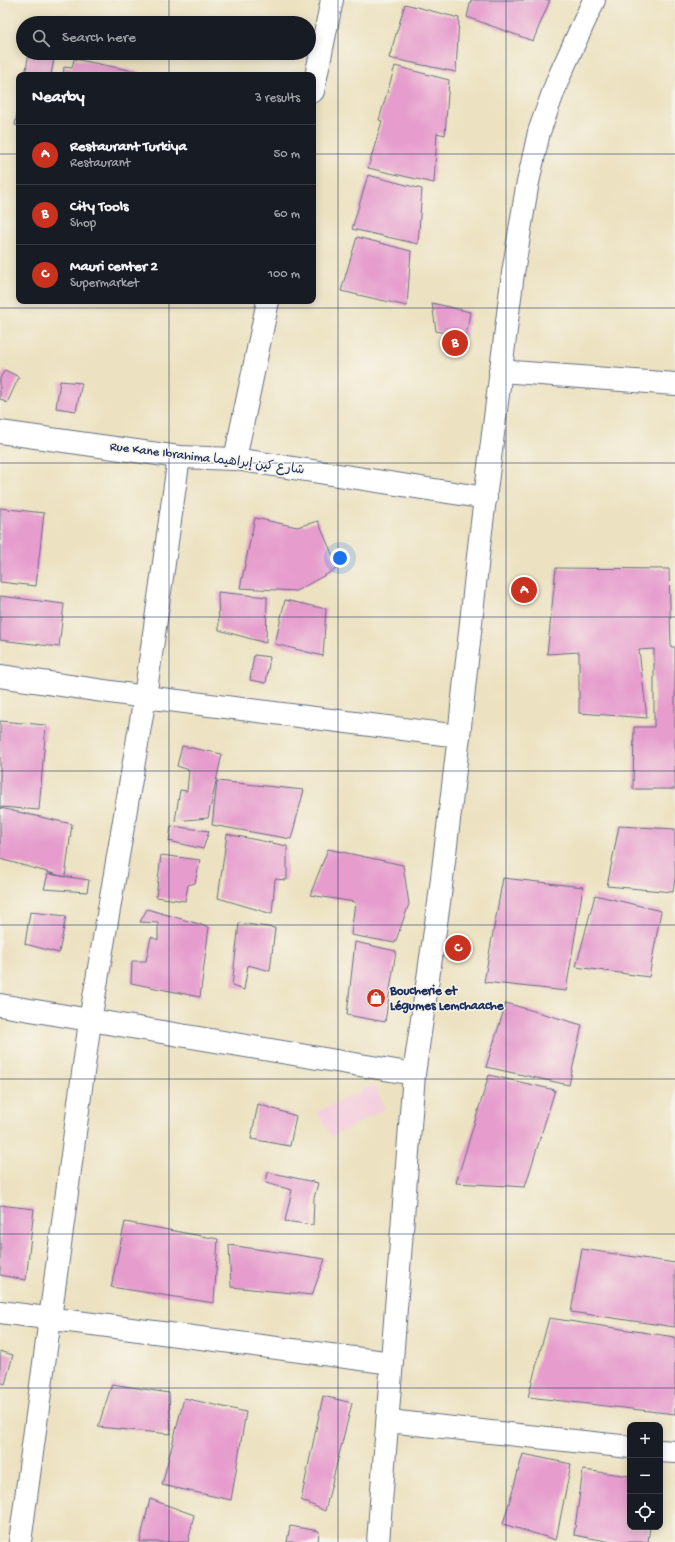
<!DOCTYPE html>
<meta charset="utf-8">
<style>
body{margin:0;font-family:"Gochi Hand","Playpen Sans Arabic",sans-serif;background:#20242c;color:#f1f3f6}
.controls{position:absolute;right:12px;bottom:12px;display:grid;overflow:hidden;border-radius:8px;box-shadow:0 2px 10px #0003}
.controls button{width:36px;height:36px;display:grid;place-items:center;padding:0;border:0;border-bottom:1px solid #363941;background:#171b24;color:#f1f3f6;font:20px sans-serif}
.you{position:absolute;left:340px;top:558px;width:14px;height:14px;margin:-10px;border:3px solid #fff;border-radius:50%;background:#1a73e8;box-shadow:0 0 0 6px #1a73e833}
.badge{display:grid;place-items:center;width:26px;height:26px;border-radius:50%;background:#c8321e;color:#fff;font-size:13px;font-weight:700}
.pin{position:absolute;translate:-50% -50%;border:2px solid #fff;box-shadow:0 1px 4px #0006}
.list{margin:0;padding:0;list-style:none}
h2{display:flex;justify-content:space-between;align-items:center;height:52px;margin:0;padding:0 16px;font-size:17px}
h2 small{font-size:13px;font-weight:400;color:#9ea1a6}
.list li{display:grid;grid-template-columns:26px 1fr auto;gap:12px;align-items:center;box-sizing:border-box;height:60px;padding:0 16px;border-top:1px solid #363941}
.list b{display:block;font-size:15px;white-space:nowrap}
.list p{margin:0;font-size:13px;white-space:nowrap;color:#9ea1a6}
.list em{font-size:13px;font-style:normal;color:#9ea1a6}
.icon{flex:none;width:22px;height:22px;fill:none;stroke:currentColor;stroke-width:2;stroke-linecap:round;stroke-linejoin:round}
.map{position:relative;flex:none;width:675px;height:1542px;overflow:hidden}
.search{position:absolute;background:#171b24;box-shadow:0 2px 10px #0003;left:16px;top:16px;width:300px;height:44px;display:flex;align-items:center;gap:10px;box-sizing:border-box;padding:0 14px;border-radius:22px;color:#9ea1a6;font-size:15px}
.panel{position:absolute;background:#171b24;box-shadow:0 2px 10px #0003;left:16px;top:72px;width:300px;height:232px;border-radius:8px}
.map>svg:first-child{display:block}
.built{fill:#f4cfde}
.building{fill:#e69ccd}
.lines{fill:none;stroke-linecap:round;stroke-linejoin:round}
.minor-casing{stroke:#646e81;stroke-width:24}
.minor{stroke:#fff;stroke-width:22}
.grid{fill:none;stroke:#1b2f5e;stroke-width:1;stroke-opacity:0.55}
.labels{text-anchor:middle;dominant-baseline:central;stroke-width:3;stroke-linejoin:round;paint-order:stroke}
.street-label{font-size:13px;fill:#1b2f5e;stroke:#f7f3e8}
.poi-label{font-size:13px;font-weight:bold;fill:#1b2f5e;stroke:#f7f3e8;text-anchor:start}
</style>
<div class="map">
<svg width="675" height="1542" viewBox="0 0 675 1542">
<rect width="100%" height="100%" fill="#f7f3e8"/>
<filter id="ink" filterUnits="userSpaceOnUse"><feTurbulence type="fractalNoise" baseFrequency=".025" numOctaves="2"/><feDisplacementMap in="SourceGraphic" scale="8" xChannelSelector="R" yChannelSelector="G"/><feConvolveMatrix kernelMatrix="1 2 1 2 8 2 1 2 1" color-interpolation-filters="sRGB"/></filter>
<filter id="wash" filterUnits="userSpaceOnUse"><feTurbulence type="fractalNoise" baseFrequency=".012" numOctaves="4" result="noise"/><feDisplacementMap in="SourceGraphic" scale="16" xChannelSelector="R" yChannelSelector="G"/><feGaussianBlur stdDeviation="0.9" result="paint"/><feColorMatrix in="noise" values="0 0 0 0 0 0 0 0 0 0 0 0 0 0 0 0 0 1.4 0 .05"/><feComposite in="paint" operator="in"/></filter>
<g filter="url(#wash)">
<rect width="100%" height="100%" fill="#ece2c1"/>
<polygon class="built" points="373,1085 386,1108 332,1137 317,1112"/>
<g id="blocks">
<g class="building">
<polygon points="471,0 550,0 533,41 467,17"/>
<polygon points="405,4 459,18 456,72 389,58"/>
<polygon points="29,53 55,53 51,75 25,75"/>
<polygon points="74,59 139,72 139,75 63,75 64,67 72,68"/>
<polygon points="395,66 449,80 445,135 437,133 434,183 368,168 382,121 379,120"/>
<polygon points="18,109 19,109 19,126 15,125"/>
<polygon points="368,175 422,189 418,244 352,229"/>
<polygon points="357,237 411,251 407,306 341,291"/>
<polygon points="432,303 470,312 466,337 436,331"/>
<polygon points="5,370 19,377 7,403 0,399 0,378"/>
<polygon points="60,381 82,383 76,411 56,408"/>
<polygon points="0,508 44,513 36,586 0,582"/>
<polygon points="255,518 297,527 318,521 338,568 296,591 240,588"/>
<polygon points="556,568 669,569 671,647 675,647 675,789 633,789 634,727 654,727 654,649 639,650 647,718 579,713 579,652 547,654"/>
<polygon points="218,592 267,597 266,643 219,630"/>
<polygon points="0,596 64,604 59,647 0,640"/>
<polygon points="285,600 326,609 323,656 275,644"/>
<polygon points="254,655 270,657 266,683 250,680"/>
<polygon points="0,721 46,725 39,810 0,807"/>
<polygon points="182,746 222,754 208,818 175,821 180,790 187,791 189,770 177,766"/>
<polygon points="217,781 304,790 291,839 212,825"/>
<polygon points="0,808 72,824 65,877 0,859"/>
<polygon points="171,826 209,831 203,849 169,841"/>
<polygon points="619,826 675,829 675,878 673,892 607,886"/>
<polygon points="227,834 287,846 287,880 275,879 272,914 218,898"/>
<polygon points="328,849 403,865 409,904 395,943 351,935 355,902 310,895"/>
<polygon points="161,855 200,860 195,883 188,885 185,901 156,897"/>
<polygon points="48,874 89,880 87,892 44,889"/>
<polygon points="503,878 583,887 566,991 484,982"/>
<polygon points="595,895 661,911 649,977 576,967"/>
<polygon points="147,909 209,927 200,997 131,983 132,961 146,961 151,937 158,940 158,923 140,922"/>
<polygon points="30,912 66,916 59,953 25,944"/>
<polygon points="239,923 275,928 270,971 248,965 244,990 232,986"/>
<polygon points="355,942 396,951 385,1022 347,1015"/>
<polygon points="506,1003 582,1025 569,1085 486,1067"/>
<polygon points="489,1075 555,1090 525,1187 456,1183"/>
<polygon points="258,1104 296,1116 290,1146 251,1139"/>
<polygon points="268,1172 318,1183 314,1198 313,1225 285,1221 292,1190 266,1183"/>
<polygon points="0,1205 34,1209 26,1280 0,1275"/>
<polygon points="125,1222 218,1239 214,1303 111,1287"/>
<polygon points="229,1245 325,1259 312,1295 231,1287"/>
<polygon points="582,1249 675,1263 675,1327 571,1312"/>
<polygon points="549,1318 675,1337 675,1414 528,1397"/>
<polygon points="0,1351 13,1355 5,1384 0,1382"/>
<polygon points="112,1384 169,1393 171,1434 98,1427"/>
<polygon points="323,1396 352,1403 325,1511 301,1500"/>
<polygon points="184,1398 246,1412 231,1500 162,1485"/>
<polygon points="523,1454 571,1464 556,1540 503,1524"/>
<polygon points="583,1470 630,1476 630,1527 650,1527 648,1542 612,1542 574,1535"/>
<polygon points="150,1499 194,1515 188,1542 140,1542"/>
<polygon points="290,1526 319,1531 318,1542 287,1542"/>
</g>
</g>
</g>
<g filter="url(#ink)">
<use href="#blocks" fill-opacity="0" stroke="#646e81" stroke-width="1"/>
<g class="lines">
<g class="minor-casing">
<g id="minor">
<polyline points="313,91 332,0"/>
<polyline points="500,371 675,384"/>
<polyline points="0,432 179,457 235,459 486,498"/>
<polyline points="235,459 268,301"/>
<polyline points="0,676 145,697 459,736"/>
<polyline points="0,1005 414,1074"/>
<polyline points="0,1312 392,1363"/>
<polyline points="388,1421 630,1447"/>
<polyline points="660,1451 675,1452"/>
<polyline points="20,1542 90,1021 145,697 179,457"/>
<polyline points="378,1542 414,1074 439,903 459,736 479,547 513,273 527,187 539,132 558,79 594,0"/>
</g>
</g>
<use href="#minor" class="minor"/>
</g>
</g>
<path class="grid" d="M169,0V23M338,0V1542M506,0V1542M169,53V75M0,154H19M313,154H675M169,301V1542M0,308H675M0,463H675M0,617H675M0,771H675M0,925H675M0,1079H675M0,1234H675M0,1388H675"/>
<defs>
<g id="shop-disc" transform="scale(1)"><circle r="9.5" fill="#c8321e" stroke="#f7f3e8"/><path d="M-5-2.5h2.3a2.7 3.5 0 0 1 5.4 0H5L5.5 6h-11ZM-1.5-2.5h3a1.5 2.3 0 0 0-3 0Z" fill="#fff"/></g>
</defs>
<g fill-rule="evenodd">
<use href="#shop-disc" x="376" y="998"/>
</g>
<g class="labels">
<g class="street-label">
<text transform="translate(207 459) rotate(7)">Rue Kane Ibrahima شارع كين إبراهيما</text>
</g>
<g class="poi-label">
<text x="390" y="991">Boucherie et<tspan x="390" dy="15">Légumes Lemchaache</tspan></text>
</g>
</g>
</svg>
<div class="controls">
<button>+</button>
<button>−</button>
<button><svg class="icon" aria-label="locate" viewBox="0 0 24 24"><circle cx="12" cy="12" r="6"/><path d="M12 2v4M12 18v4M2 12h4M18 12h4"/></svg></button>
</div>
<div class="you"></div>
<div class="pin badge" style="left:524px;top:590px">A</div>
<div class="pin badge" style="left:455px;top:343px">B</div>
<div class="pin badge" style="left:458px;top:948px">C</div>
<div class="search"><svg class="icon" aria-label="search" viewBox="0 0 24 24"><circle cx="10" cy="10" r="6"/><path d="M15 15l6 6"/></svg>Search here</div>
<section class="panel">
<h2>Nearby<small>3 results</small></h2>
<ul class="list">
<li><span class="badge">A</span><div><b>Restaurant Turkiya</b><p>Restaurant</p></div><em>50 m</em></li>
<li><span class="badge">B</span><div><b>City Tools</b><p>Shop</p></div><em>60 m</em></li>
<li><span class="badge">C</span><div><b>Mauri center 2</b><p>Supermarket</p></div><em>100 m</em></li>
</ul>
</section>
</div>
